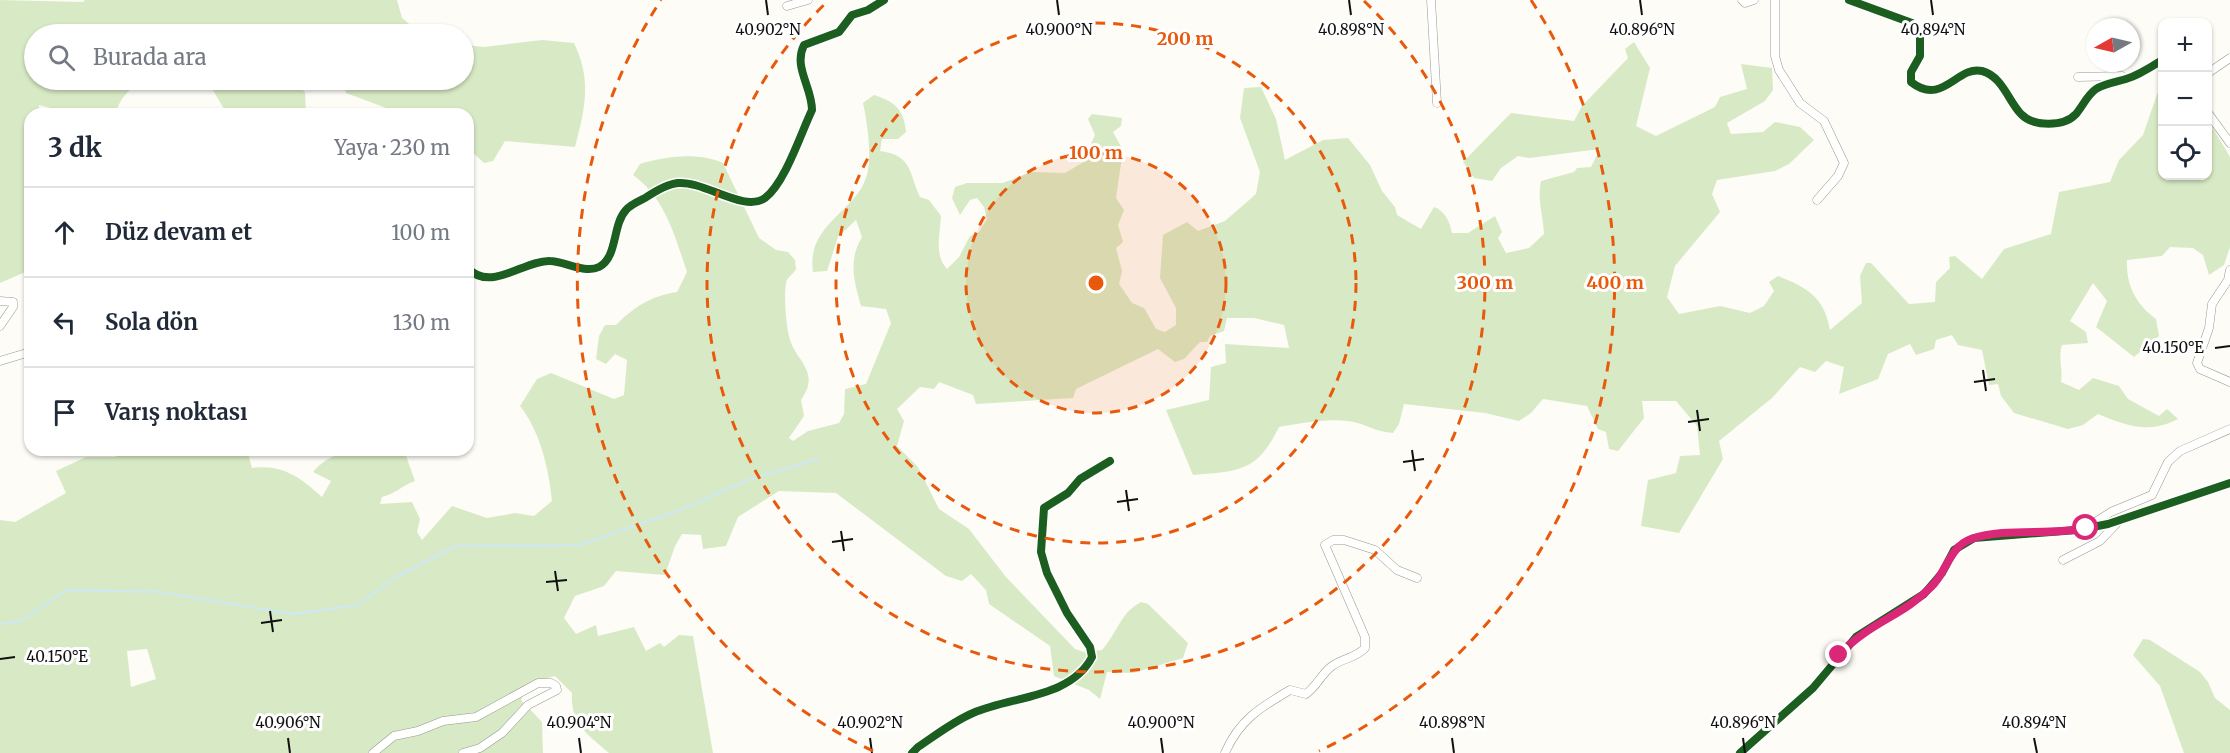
<!DOCTYPE html>
<html lang="tr">
<meta charset="utf-8">
<style>
body{margin:0;font-family:Merriweather,serif;background:#f6f6f7;color:#1f2937}
.controls{position:absolute;right:18px;top:18px;display:grid;overflow:hidden;border-radius:12px;box-shadow:0 2px 4px #0004}
.controls button{width:54px;height:54px;display:grid;place-items:center;padding:0;border:0;border-bottom:2px solid #e0e1e3;background:#fff;color:#1f2937;font:30px sans-serif}
.compass{position:absolute;left:2086px;top:18px;width:54px;height:54px;border-radius:50%;background:#fff;box-shadow:0 2px 4px #0004;rotate:262deg}
.stop{position:absolute;width:18px;height:18px;margin:-14px;border:4px solid #db2777;border-radius:50%;background:#fff}
.stop.end{background:#db2777;border-color:#fff;box-shadow:0 2px 6px #0008}
.list{margin:0;padding:0;list-style:none}
h2{display:flex;justify-content:space-between;align-items:center;height:78px;margin:0;padding:0 24px;font-size:26px}
h2 small{font-size:20px;font-weight:400;color:#747a83}
.list li{display:grid;grid-template-columns:39px 1fr auto;gap:18px;align-items:center;box-sizing:border-box;height:90px;padding:0 24px;border-top:2px solid #e0e1e3}
.list b{display:block;font-size:22px;white-space:nowrap}
.list em{font-size:20px;font-style:normal;color:#747a83}
.icon{flex:none;width:33px;height:33px;fill:none;stroke:currentColor;stroke-width:2;stroke-linecap:round;stroke-linejoin:round}
.map{position:relative;flex:none;width:2230px;height:753px;overflow:hidden}
.search{position:absolute;background:#fff;box-shadow:0 2px 4px #0004;left:24px;top:24px;width:450px;height:66px;display:flex;align-items:center;gap:15px;box-sizing:border-box;padding:0 21px;border-radius:33px;color:#747a83;font-size:22px}
.panel{position:absolute;background:#fff;box-shadow:0 2px 4px #0004;left:24px;top:108px;width:450px;height:348px;border-radius:18px}
.map>svg:first-child{display:block}
.forest{fill:#d8eac5;fill-rule:evenodd}
.lines{fill:none;stroke-linecap:round;stroke-linejoin:round}
.stream{stroke:#cde8f7;stroke-width:2}
.minor-casing{stroke:#979795;stroke-width:9}
.minor{stroke:#fffffe;stroke-width:8}
.cycleway-casing{stroke:#fff;stroke-width:11}
.cycleway{stroke:#1b5e20;stroke-width:8}
.route{stroke:#db2777;stroke-width:8}
.ticks{fill:none;stroke:#111;stroke-width:2}
.ring{fill:none;stroke:#e8590c;stroke-width:3;stroke-dasharray:10 8}
.ticks-label{font-size:15px;text-anchor:middle;fill:#111;stroke:#fff;stroke-width:6;stroke-linejoin:round;paint-order:stroke}
.centre{fill:#e8590c;stroke:#fff;stroke-width:3}
.ring-label{font-size:18px;text-anchor:middle;font-weight:bold;fill:#e8590c;stroke:#fff;stroke-width:6;stroke-linejoin:round;paint-order:stroke}
</style>
<div class="map">
<svg width="2230" height="753" viewBox="0 0 2230 753">
<rect width="100%" height="100%" fill="#fdfcf7"/>
<g class="forest">
<path d="M0,0L83,2L85,0H397L402,18L421,34H265L254,28L252,34H34V80H162C135,85 125,87 115,114H75L39,105V114H30V270L0,283Z"/>
<path d="M542,40L574,43C592,80 585,109 575,147L505,141L493,161L484,163L468,148V114H390L389,109L346,93L343,80H464V45L484,47Z"/>
<path d="M1634,42L1650,68L1636,126L1656,136L1715,107L1720,97L1747,89L1741,64L1772,68L1773,90L1765,101L1727,123L1731,134L1763,132L1775,122L1800,127L1814,140L1789,164L1775,171L1717,180L1712,194L1720,212L1675,266L1667,297L1679,314L1720,306L1750,313L1764,306L1774,291L1769,282L1778,276C1808,288 1824,297 1830,330L1862,303L1860,276L1866,263H1871L1909,304L1935,302L1936,282L1950,268L1949,257L1955,256L1982,279L2004,249L2051,234L2059,192L2110,182L2119,160L2143,135L2162,80V176H2208V120L2230,157V247L2224,265L2209,275L2203,255L2193,248L2170,247L2162,256L2127,260C2126,286 2136,304 2156,319L2159,336L2134,357L2096,327L2107,301L2093,283L2070,321L2086,332L2088,343L2062,345C2058,359 2063,368 2061,382L2079,390L2093,378L2119,386L2128,399L2159,416L2167,409L2178,419C2149,434 2127,426 2098,414L2083,425L2068,429L2014,413L2001,396L1998,384L1989,385L1982,350L1958,345L1952,335L1936,340L1934,349L1916,355L1910,344L1888,354L1878,379L1839,394L1844,367L1826,361L1815,372L1800,367L1772,398L1719,441L1723,459L1679,533L1641,526L1648,480L1676,473L1680,456L1700,455L1697,426L1676,401H1642L1644,418L1618,451L1609,449L1606,432L1598,429L1587,406L1543,399L1531,413L1519,421L1485,413L1404,404L1399,424L1393,433C1376,431 1375,429 1361,424C1336,416 1304,423 1279,427C1257,472 1240,471 1193,475L1166,410L1209,400L1211,367L1226,363L1225,344L1289,348L1284,325L1254,318H1227L1224,331L1210,336L1207,342H1200L1184,359L1175,362L1158,349L1076,389L1073,398L976,404L973,395L939,382L934,389L920,387L897,409L904,421L897,446L918,467L939,509L969,529L1006,577L1075,649L1084,652L1102,650C1118,632 1120,613 1141,602L1148,604L1188,643L1183,658L1133,673L1107,672L1100,699L1089,690L1054,676L1050,646L989,604L986,590L971,574L962,581L946,576L836,493L779,491L738,517L726,546L703,549L701,535L682,534L675,546L665,575L616,571L604,586L575,596L564,618L576,634L596,625L598,636L634,627L646,651L660,643L664,647L679,635L693,636L713,753H609C587,734 570,724 572,693L555,676L529,683L521,700L542,722L543,753H0V520L15,522L66,493L56,471L86,457H116L121,450H247L252,468C282,464 300,477 322,497L331,481L313,472C336,444 371,450 404,450L415,481C403,485 395,494 382,497L380,504L412,502L420,519L417,532L422,540L452,506L487,518L515,513L534,516L552,501C549,469 540,431 520,406L537,379L551,373L614,399L624,395L627,360L615,354L606,364L596,359L599,336L605,325H616C635,306 651,296 677,292L687,272C675,236 665,198 633,175L640,164C666,156 699,152 723,163L759,238L776,250L788,252L795,260L796,269C794,273 790,275 787,280C783,290 786,325 789,336C794,361 822,370 801,400L804,416L789,438L793,441L808,431L839,423L844,414L845,389L866,384L891,323L886,309L861,306C854,281 848,260 862,237L856,220L838,237L827,271L813,272C806,225 854,213 866,178C873,159 867,122 863,103L874,95C895,102 904,109 906,132L898,139H882L880,151C913,156 908,171 920,197L929,200L941,216C940,233 934,255 947,269L959,257L970,236L979,232L987,219L984,207L977,198L970,200L960,215L952,198L955,187L967,183H1003L1031,172L1065,173L1082,163L1095,135L1088,119L1092,114L1122,118L1121,126L1113,132L1123,150L1116,198L1124,210L1118,225L1123,242L1116,248L1122,271L1119,284L1132,303L1144,308L1156,329L1165,332L1176,325V308L1160,278L1163,235L1187,222L1198,231L1225,221L1256,194L1260,172L1240,118L1244,88L1261,87L1276,119L1285,160L1323,140L1348,138L1370,165L1382,191L1395,207L1397,215L1421,229L1434,207C1445,211 1450,222 1452,233H1468L1495,216L1502,232L1498,238L1506,253L1529,248L1544,234C1543,214 1537,200 1541,181L1574,172L1577,168L1591,167L1600,149L1529,158L1518,156L1501,168L1492,181L1474,178L1463,162L1511,113L1574,121L1582,106L1628,58L1625,49ZM147,649L156,679L131,687L127,651Z"/>
<polygon points="207,80 290,80 305,92 306,114 227,114"/>
<polygon points="2143,639 2150,640 2200,672 2208,682 2215,698 2230,710 2230,753 2184,753 2160,686 2133,655"/>
</g>
<g class="lines">
<polyline class="stream" points="0,624 21,621 66,590 160,592 292,614 358,605 396,577 456,546 579,545 678,511 750,479 819,459"/>
<g class="minor-casing">
<g id="minor">
<polyline points="1431,0 1437,103"/>
<polyline points="1742,0 1745,3 1754,0"/>
<polyline points="1775,0 1775,56 1779,70 1800,103 1824,121 1844,163 1838,176 1817,200"/>
<path d="M1849,0L1912,23L1920,30V56L1911,72V82C1943,107 1957,65 1982,71C2002,76 2009,102 2021,114C2033,127 2064,127 2076,114C2083,106 2087,95 2096,89C2105,83 2116,82 2126,79C2139,75 2151,67 2162,60"/>
<polyline points="787,6 808,0"/>
<polyline points="2208,73 2230,58"/>
<polyline points="2078,77 2122,76"/>
<polyline points="2208,113 2230,143"/>
<path d="M468,268C490,293 524,260 550,261C564,261 585,274 599,267C618,257 612,225 626,210C630,205 639,201 645,198C654,192 667,184 678,183C705,181 744,213 765,198C785,183 801,133 812,110C812,87 793,67 804,45L839,32L852,15L868,10L884,0"/>
<polyline points="2230,270 2228,280 2212,304 2209,328 2197,363 2200,369 2230,382"/>
<polyline points="0,301 13,302 13,307 0,326"/>
<polyline points="0,361 30,352"/>
<polyline points="2089,526 2111,512 2152,495 2168,462 2180,451 2230,429"/>
<polyline points="2063,560 2100,541 2119,521"/>
<polyline points="373,753 394,736 418,731 443,721 476,717 538,683 551,683 556,686 557,690 528,705 502,733 480,748 463,753"/>
<path d="M912,753L918,747C936,735 954,721 973,713C1012,696 1071,698 1092,657L1090,647L1067,613L1047,573L1041,552L1044,508L1068,493L1080,479L1110,461"/>
<path d="M1225,753C1239,720 1261,707 1290,690L1306,694C1317,686 1322,673 1332,666C1343,658 1356,658 1365,648V637L1325,545L1333,540H1344L1375,550L1397,570L1417,578"/>
<polyline points="1740,753 1813,688 1856,637 1924,594 1942,573 1954,550 1974,538 2077,530 2108,524 2230,483"/>
</g>
</g>
<use href="#minor" class="minor"/>
<g class="cycleway-casing">
<g id="cycleway">
<path d="M1849,0L1912,23L1920,30V56L1911,72V82C1943,107 1957,65 1982,71C2002,76 2009,102 2021,114C2033,127 2064,127 2076,114C2083,106 2087,95 2096,89C2105,83 2116,82 2126,79C2139,75 2151,67 2162,60"/>
<path d="M468,268C490,293 524,260 550,261C564,261 585,274 599,267C618,257 612,225 626,210C630,205 639,201 645,198C654,192 667,184 678,183C705,181 744,213 765,198C785,183 801,133 812,110C812,87 793,67 804,45L839,32L852,15L868,10L884,0"/>
<path d="M912,753L918,747C936,735 954,721 973,713C1012,696 1071,698 1092,657L1090,647L1067,613L1047,573L1041,552L1044,508L1068,493L1080,479L1110,461"/>
<polyline points="1740,753 1813,688 1856,637 1924,594 1942,573 1954,550 1974,538 2077,530 2108,524 2230,483"/>
</g>
</g>
<use href="#cycleway" class="cycleway"/>
</g>
<g class="lines">
<path class="route" d="M1839,655C1868,623 1903,616 1931,587C1947,572 1949,547 1971,539C2007,527 2049,536 2086,528"/>
</g>
<path class="ticks" d="M766,0L768,15M1057,0L1059,15M1349,0L1351,15M1640,0L1642,15M1931,0L1933,15M2215,348L2230,346M1983,370L1986,391M1974,382L1995,379M1697,410L1700,431M1688,422L1709,419M1412,450L1415,471M1403,462L1424,459M1126,490L1129,511M1117,502L1138,499M841,531L844,551M832,542L853,539M555,571L558,591M546,582L567,580M270,611L273,632M261,623L282,620M0,659L15,657M288,738L290,753M579,738L581,753M870,738L872,753M1161,738L1163,753M1452,738L1454,753M1743,738L1745,753M2034,738L2037,753"/>
<circle cx="1096" cy="283" r="130" fill="#e8590c" fill-opacity=".12"/>
<g class="ring">
<circle cx="1096" cy="283" r="130"/>
<circle cx="1096" cy="283" r="260"/>
<path d="M1364 1A389 389 0 1 1 828 1"/>
<path d="M873 751A519 519 0 0 1 661 0M1531 0A519 519 0 0 1 1319 751"/>
</g>
<g class="ticks-label">
<text x="768" y="35">40.902°N</text>
<text x="1059" y="35">40.900°N</text>
<text x="1351" y="35">40.898°N</text>
<text x="1642" y="35">40.896°N</text>
<text x="1933" y="35">40.894°N</text>
<text x="2173" y="353">40.150°E</text>
<text x="57" y="662">40.150°E</text>
<text x="288" y="728">40.906°N</text>
<text x="579" y="728">40.904°N</text>
<text x="870" y="728">40.902°N</text>
<text x="1161" y="728">40.900°N</text>
<text x="1452" y="728">40.898°N</text>
<text x="1743" y="728">40.896°N</text>
<text x="2034" y="728">40.894°N</text>
</g>
<circle cx="1096" cy="283" r="9" class="centre"/>
<g class="ring-label">
<text x="1185" y="45">200 m</text>
<text x="1096" y="159">100 m</text>
<text x="1485" y="289">300 m</text>
<text x="1615" y="289">400 m</text>
</g>
</svg>
<div class="controls">
<button>+</button>
<button>−</button>
<button><svg class="icon" aria-label="locate" viewBox="0 0 24 24"><circle cx="12" cy="12" r="6"/><path d="M12 2v4M12 18v4M2 12h4M18 12h4"/></svg></button>
</div>
<svg class="compass" viewBox="-18 -18 36 36"><path d="M0-13l5 13h-10z" fill="#e53935"/><path d="M0 13l5-13h-10z" fill="#747a83"/></svg>
<div class="stop" style="left:2086px;top:528px"></div>
<div class="stop end" style="left:1839px;top:655px"></div>
<div class="search"><svg class="icon" aria-label="search" viewBox="0 0 24 24"><circle cx="10" cy="10" r="6"/><path d="M15 15l6 6"/></svg>Burada ara</div>
<section class="panel">
<h2>3 dk<small>Yaya · 230 m</small></h2>
<ul class="list">
<li><svg class="icon" aria-label="ahead" viewBox="0 0 24 24"><path d="M12 20V5M6 11l6-6 6 6"/></svg><div><b>Düz devam et</b></div><em>100 m</em></li>
<li><svg class="icon" aria-label="left" viewBox="0 0 24 24"><path d="M17 20v-9H6M10 6l-5 5 5 5"/></svg><div><b>Sola dön</b></div><em>130 m</em></li>
<li><svg class="icon" aria-label="arrive" viewBox="0 0 24 24"><path d="M6 21V4h12l-3 4 3 4H6"/></svg><div><b>Varış noktası</b></div></li>
</ul>
</section>
</div>
